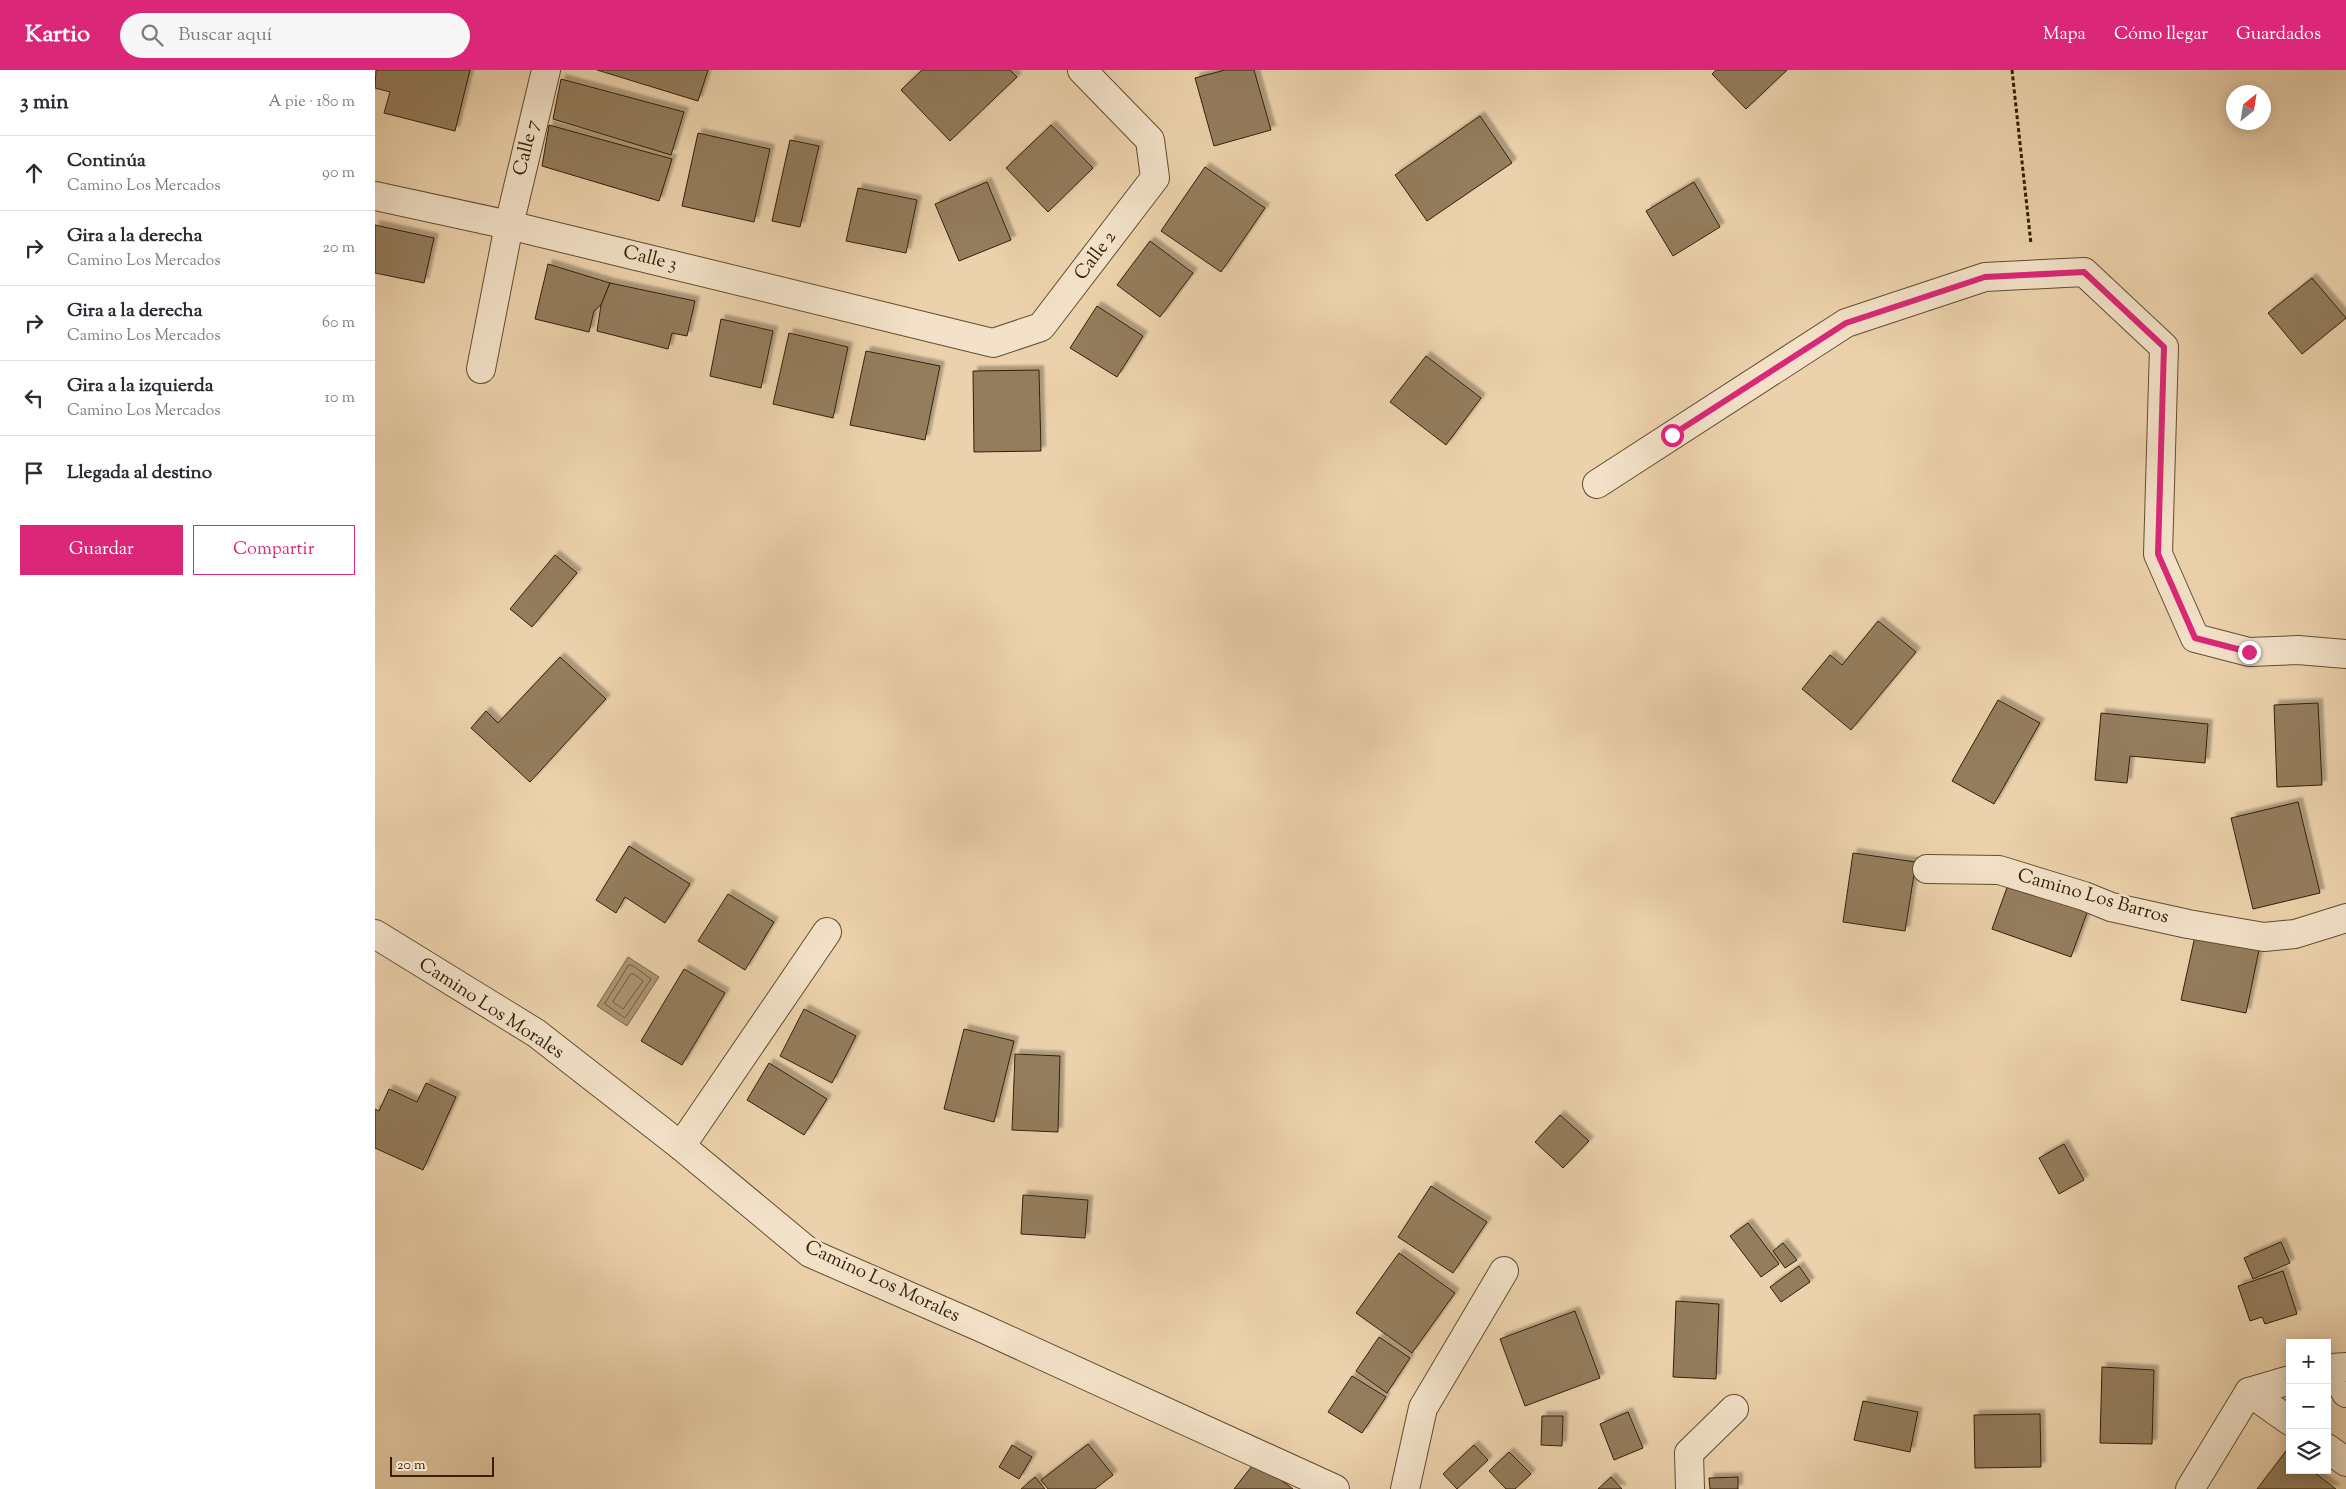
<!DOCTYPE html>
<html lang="es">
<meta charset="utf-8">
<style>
body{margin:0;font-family:"Sorts Mill Goudy",serif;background:#f7f7f7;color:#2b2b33}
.controls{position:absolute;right:15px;bottom:15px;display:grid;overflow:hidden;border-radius:0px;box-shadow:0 2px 12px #0003}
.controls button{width:45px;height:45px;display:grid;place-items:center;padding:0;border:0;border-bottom:1px solid #e1e1e2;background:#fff;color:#2b2b33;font:25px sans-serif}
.compass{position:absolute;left:1851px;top:15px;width:45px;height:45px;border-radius:50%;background:#fff;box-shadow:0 2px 12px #0003;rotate:30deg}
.scale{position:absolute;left:15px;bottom:12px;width:104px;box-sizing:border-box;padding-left:5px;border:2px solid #342107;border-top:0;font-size:14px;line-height:18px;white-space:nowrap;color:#342107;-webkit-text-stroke:4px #f3e2c9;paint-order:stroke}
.stop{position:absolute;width:15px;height:15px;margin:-11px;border:4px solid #db2777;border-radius:50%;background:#fff}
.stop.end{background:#db2777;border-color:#fff;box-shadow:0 1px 5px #0008}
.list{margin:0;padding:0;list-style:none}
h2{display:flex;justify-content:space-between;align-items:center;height:65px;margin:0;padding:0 20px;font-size:21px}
h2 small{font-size:16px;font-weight:400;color:#7c7c81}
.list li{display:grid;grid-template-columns:32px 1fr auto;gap:15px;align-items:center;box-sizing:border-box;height:75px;padding:0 20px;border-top:1px solid #e1e1e2}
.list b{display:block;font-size:19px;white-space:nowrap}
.list p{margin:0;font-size:16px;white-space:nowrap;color:#7c7c81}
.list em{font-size:16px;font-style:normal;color:#7c7c81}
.actions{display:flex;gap:10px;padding:15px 20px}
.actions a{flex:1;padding:11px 0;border:1px solid #db2777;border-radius:0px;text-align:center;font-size:18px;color:#db2777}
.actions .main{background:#db2777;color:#fff}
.icon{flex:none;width:28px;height:28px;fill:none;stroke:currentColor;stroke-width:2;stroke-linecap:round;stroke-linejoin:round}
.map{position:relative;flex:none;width:1971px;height:1419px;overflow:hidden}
header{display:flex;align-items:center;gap:30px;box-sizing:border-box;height:70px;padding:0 25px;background:#db2777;color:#fff}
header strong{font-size:24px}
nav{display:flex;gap:28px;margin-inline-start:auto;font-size:18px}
.search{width:350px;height:45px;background:#f7f7f7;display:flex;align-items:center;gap:12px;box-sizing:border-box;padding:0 18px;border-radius:28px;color:#7c7c81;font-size:19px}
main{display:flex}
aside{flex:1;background:#fff}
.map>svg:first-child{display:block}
.water{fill:#ad9674;stroke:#7d6748}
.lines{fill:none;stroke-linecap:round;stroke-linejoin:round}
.shore{stroke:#705c3e;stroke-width:1}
.building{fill:#947d5d;stroke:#342107;filter:url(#shadow)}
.street-casing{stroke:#624d30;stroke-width:30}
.path{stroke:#342107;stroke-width:3;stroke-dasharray:4 2.5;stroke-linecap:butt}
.street{stroke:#f3e2c9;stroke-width:28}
.route{stroke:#db2777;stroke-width:6}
.labels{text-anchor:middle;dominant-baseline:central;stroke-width:5;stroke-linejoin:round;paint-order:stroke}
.street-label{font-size:19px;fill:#342107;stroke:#f3e2c9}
</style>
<header>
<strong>Kartio</strong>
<div class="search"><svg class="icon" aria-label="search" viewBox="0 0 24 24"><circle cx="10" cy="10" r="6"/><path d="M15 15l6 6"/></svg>Buscar aquí</div>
<nav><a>Mapa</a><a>Cómo llegar</a><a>Guardados</a></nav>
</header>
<main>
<aside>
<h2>3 min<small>A pie · 180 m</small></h2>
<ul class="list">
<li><svg class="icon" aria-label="ahead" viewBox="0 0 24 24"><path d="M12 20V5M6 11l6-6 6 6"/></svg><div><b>Continúa</b><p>Camino Los Mercados</p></div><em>90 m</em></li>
<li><svg class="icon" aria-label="right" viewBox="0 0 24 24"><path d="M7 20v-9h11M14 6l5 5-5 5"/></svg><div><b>Gira a la derecha</b><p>Camino Los Mercados</p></div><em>20 m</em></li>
<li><svg class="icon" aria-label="right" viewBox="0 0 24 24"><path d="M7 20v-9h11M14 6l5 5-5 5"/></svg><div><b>Gira a la derecha</b><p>Camino Los Mercados</p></div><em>60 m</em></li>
<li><svg class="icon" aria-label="left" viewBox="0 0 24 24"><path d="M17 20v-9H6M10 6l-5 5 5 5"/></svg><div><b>Gira a la izquierda</b><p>Camino Los Mercados</p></div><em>10 m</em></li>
<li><svg class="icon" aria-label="arrive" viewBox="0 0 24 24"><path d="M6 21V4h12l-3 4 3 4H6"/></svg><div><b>Llegada al destino</b></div></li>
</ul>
<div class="actions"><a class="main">Guardar</a><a>Compartir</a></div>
</aside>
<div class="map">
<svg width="1971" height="1419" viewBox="0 0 1971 1419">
<defs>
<filter id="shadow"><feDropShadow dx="4.5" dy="-4.5" stdDeviation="1" flood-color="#0004"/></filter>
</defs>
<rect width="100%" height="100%" fill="#ecd2ac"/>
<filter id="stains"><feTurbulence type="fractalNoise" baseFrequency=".004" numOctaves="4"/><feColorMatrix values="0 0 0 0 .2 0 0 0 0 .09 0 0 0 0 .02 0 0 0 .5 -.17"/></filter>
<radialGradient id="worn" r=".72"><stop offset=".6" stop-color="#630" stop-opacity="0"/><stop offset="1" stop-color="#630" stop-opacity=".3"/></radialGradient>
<polygon class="water" points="253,887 284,907 252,956 222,936"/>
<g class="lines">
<g class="shore">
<polygon points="254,895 257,895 276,909 250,948 230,934"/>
<polygon points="256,904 259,904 268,911 248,939 238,932"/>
</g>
</g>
<g class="building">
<polygon points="1,0 95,0 80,61 9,43 15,22 0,18"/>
<polygon points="222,0 333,0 323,31"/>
<polygon points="547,0 635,0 642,7 575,71 526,20"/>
<polygon points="850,0 879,0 896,60 839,76 820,8"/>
<polygon points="1341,0 1412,0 1371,39 1337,4"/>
<polygon points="186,9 309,42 296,85 178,49"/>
<polygon points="1105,46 1137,93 1052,151 1020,105"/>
<polygon points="174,55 297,89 284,131 167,96"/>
<polygon points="676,55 718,98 673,142 631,98"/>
<polygon points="323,63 395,79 379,152 307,136"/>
<polygon points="415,70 444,76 425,157 397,151"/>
<polygon points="830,97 890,138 846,202 786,161"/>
<polygon points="612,112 636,170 584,191 560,134"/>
<polygon points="1319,112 1345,157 1298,186 1271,141"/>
<polygon points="483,118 542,130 531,183 471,171"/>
<polygon points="0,155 59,168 49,213 0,203"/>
<polygon points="775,171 818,203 785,247 742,215"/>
<polygon points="173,194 235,213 226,235 219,241 214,262 160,249"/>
<polygon points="1937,208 1971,248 1927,284 1893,243"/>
<polygon points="235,213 320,231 312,266 297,263 293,279 222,261 226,235"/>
<polygon points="722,236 768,266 742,307 695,278"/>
<polygon points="346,249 398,261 386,318 335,306"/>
<polygon points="414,263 473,277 458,348 398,334"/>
<polygon points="491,281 565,296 550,370 475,355"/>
<polygon points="1051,286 1106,328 1071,375 1015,332"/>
<polygon points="664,300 666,381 599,382 598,301"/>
<polygon points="180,485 202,503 157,557 135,539"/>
<polygon points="1503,551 1541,582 1476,660 1427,619 1455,585 1467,595"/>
<polygon points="185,587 231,629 155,712 96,658 111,641 123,653"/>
<polygon points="1623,630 1665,653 1619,734 1577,711"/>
<polygon points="1943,633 1947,715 1902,717 1899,635"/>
<polygon points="1726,643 1833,654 1830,693 1755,686 1752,713 1720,710"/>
<polygon points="1923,732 1945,823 1878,839 1856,748"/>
<polygon points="254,776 315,814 290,853 250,827 241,843 221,830"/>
<polygon points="1478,783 1541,792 1530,861 1468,852"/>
<polygon points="1634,812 1713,840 1696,887 1617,859"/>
<polygon points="353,824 399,852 370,900 323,871"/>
<polygon points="1820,866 1884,880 1871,943 1806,930"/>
<polygon points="309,899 350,923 307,995 266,971"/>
<polygon points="429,939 481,966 457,1013 405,986"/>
<polygon points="589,959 639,971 619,1052 569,1039"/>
<polygon points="640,984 685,986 683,1062 637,1060"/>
<polygon points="394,993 452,1029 429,1065 372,1030"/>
<polygon points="51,1013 81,1027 48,1100 0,1078 0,1039 4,1041 14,1019 42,1032"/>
<polygon points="1185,1045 1214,1071 1188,1098 1160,1072"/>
<polygon points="1689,1074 1709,1110 1684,1124 1664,1088"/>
<polygon points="1056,1116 1112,1152 1078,1203 1023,1167"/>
<polygon points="648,1125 713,1130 710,1168 646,1164"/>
<polygon points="1373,1153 1404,1194 1386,1207 1355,1166"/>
<polygon points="1906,1172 1915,1193 1878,1209 1869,1188"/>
<polygon points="1408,1173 1422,1190 1410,1198 1398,1181"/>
<polygon points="1024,1183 1080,1223 1037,1283 981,1243"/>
<polygon points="1424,1196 1435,1212 1406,1232 1395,1217"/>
<polygon points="1908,1201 1922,1244 1890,1254 1887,1247 1875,1251 1863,1216"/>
<polygon points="1301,1231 1344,1234 1341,1309 1298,1307"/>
<polygon points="1200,1241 1225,1308 1150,1336 1125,1269"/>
<polygon points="1004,1267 1035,1288 1012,1323 981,1301"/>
<polygon points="1727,1297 1779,1300 1777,1374 1725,1373"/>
<polygon points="977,1306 1011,1327 987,1363 953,1342"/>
<polygon points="1488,1331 1543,1342 1535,1382 1479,1370"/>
<polygon points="1253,1342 1268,1378 1239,1390 1225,1354"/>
<polygon points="1665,1344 1666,1397 1600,1398 1599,1345"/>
<polygon points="1167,1346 1188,1346 1187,1376 1166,1375"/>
<polygon points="713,1374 738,1405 720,1419 673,1419 666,1410"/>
<polygon points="637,1375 657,1387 644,1409 624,1397"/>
<polygon points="1099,1375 1113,1390 1082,1419 1068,1404"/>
<polygon points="1911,1381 1915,1384 1915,1400 1936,1400 1961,1419 1882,1419"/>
<polygon points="1134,1382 1156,1404 1140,1419 1131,1419 1114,1401"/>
<polygon points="881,1391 918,1419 859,1419"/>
<polygon points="660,1407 670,1419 646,1419"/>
<polygon points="1236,1407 1247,1419 1223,1419"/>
<polygon points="1363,1407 1363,1419 1335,1419 1334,1408"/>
</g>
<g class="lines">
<g class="street-casing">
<g id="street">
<polyline points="0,126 134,155 618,273 666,257 780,108 775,70 707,0"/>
<polyline points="106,299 134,155 171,0"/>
<polyline points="1222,414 1471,253 1610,207 1709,202 1789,277 1783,484 1820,568 1874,582 1923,580 1971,584"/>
<polyline points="1552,799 1624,800 1709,826 1736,837 1813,854 1889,867 1920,864 1971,848"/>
<polyline points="0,864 161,963 306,1076 435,1183 607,1258 960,1419"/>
<polyline points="306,1076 452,862"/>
<polyline points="1971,1297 1957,1298 1971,1323"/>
<polyline points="1874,1322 1915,1351"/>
<polyline points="1952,1378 1971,1392"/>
<polyline points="1030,1419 1048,1338 1129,1201"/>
<polyline points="1315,1419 1314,1383 1359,1339"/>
<polyline points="1815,1419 1874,1322 1915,1310"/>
</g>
</g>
<polyline class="path" points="1637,0 1656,174"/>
<use href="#street" class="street"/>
</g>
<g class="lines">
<polyline class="route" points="1297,365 1471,253 1610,207 1709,202 1789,277 1783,484 1820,568 1874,582"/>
</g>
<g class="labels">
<g class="street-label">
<text transform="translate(152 78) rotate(-76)">Calle 7</text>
<text transform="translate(721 186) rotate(-53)">Calle 2</text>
<text transform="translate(275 189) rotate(14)">Calle 3</text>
<text transform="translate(1718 827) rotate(16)">Camino Los Barros</text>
<text transform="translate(116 939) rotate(33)">Camino Los Morales</text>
<text transform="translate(507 1212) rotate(25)">Camino Los Morales</text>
</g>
</g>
<rect width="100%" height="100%" filter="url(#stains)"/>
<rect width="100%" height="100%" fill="url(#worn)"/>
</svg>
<div class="controls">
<button>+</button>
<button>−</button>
<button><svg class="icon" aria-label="layers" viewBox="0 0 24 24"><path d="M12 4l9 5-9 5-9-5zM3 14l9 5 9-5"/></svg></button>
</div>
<svg class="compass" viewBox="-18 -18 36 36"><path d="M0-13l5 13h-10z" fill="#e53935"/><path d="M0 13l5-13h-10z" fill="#7c7c81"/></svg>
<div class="scale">20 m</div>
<div class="stop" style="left:1297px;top:365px"></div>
<div class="stop end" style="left:1874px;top:582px"></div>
</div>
</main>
